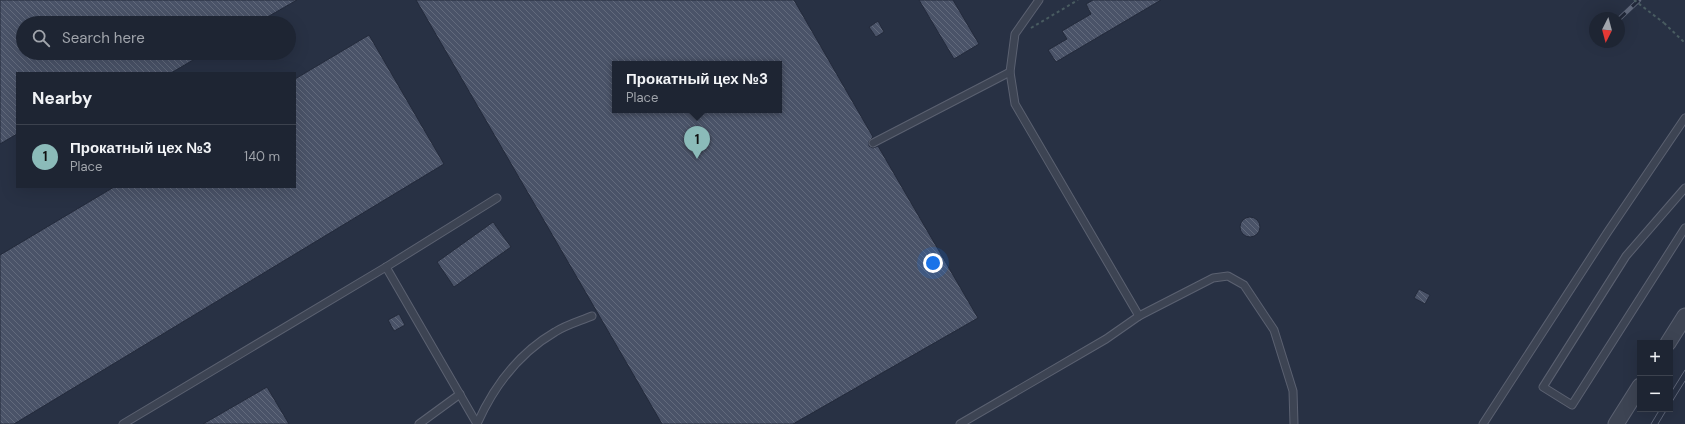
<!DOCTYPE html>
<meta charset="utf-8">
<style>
body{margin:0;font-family:"DM Sans",sans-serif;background:#2b313f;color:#f1f3f6}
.controls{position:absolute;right:12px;bottom:12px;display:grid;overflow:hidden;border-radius:0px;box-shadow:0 4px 16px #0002}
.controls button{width:36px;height:36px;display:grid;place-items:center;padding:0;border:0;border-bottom:1px solid #3c424e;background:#1e2533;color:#f1f3f6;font:20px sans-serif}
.compass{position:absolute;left:1589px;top:12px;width:36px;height:36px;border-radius:50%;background:#1e2533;box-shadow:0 4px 16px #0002;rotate:186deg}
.you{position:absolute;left:933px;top:263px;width:14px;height:14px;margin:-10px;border:3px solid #fff;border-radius:50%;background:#1a73e8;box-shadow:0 0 0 6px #1a73e833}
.badge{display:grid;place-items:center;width:26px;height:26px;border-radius:50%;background:#8bbbb9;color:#111;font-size:13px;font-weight:700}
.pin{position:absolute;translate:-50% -33px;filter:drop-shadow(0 1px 2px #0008)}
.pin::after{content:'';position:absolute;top:21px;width:14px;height:12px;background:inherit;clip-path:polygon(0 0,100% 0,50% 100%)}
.popup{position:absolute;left:612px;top:61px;width:170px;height:52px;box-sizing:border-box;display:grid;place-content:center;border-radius:0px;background:#1e2533;filter:drop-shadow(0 1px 3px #0005);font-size:13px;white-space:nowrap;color:#a1a5ac}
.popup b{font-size:15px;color:#f1f3f6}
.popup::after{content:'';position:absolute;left:50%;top:100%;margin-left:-8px;border:8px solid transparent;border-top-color:#1e2533}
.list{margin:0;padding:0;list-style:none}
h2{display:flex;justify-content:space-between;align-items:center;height:52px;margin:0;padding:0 16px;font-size:17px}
h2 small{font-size:13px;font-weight:400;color:#a1a5ac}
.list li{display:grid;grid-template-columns:26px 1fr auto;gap:12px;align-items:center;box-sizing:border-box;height:64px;padding:0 16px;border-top:1px solid #3c424e}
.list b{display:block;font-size:15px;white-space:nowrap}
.list p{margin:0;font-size:13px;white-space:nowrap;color:#a1a5ac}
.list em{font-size:13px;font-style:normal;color:#a1a5ac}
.icon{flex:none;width:22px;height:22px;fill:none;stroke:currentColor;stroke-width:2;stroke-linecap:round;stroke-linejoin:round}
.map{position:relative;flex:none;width:1685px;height:424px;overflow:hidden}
.search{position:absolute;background:#1e2533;box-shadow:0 4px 16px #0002;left:16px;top:16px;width:280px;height:44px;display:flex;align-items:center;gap:10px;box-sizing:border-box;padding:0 14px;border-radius:22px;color:#a1a5ac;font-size:15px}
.panel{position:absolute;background:#1e2533;box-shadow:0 4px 16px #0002;left:16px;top:72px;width:280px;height:116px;border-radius:0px}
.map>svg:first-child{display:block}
.building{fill:url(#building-back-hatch);stroke:#232a3b;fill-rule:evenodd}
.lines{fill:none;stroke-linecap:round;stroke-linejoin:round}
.service-casing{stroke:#5b6171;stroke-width:9}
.minor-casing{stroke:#5b6171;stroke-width:17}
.path{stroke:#495c61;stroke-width:2;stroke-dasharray:3 3;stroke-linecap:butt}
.service{stroke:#3d4453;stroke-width:7}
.minor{stroke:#3d4453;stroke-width:15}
.tram{stroke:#5f677a;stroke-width:1}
.rail-casing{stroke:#5f677a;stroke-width:4.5}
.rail{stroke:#212839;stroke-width:3;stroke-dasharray:9;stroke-linecap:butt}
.path-bridge{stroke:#495c61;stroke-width:2;stroke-dasharray:3 3;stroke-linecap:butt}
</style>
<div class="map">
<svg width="1685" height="424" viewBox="0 0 1685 424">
<defs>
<pattern id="building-back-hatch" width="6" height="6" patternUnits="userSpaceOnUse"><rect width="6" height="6" fill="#4a5368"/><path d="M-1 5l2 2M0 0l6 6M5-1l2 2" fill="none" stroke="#626a7c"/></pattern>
</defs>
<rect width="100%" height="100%" fill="#283144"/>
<g class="building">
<polygon points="0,0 297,0 257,23 23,23 23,53 205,53 171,73 17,73 17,134 0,144"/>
<path d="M416,0H794L873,137L869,141V146L873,148L878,146L978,318L793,424H662ZM615,64H779V110H615Z"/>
<polygon points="919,0 953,0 979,44 954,59"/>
<polygon points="1093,0 1161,0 1056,62 1048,50 1067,39 1062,31 1091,14 1086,4"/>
<polygon points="878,21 884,32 876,37 869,27"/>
<polygon points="369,35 444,164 14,424 0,424 0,255 114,187 295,187 295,79"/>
<circle cx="1250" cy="227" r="10"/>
<polygon points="493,222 511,247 454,287 437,262"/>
<polygon points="1419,289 1430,295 1425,304 1414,298"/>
<polygon points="399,314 405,325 394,331 388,320"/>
<polygon points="267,387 289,424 203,424"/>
</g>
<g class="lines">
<g class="service-casing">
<g id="service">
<polyline points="1039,0 1015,34 1010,72 1015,104 1139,316"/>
<polyline points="873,143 1010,72"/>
<polyline points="1685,188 1626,256 1543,387 1572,405 1685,228"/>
<polyline points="386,267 477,424"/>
<polyline points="123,424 386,267 497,198"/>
<polyline points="419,424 460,394"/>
<path d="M477,424C494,386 519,353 555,332C566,325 580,321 592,316"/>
<polyline points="960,424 1106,339 1139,316 1213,278 1228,276 1244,285 1274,330 1293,391 1294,424"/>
<polyline points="1483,424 1607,233 1685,118"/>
</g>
</g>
<g class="minor-casing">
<g id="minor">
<polyline points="1668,343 1685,316"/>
<polyline points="1616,424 1640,386"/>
</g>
</g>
<g class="path">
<polyline points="1664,23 1685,43"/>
<polyline points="1031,28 1078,0"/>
</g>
<use href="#service" class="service"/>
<use href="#minor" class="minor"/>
<g class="tram">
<polyline points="1670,394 1685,370"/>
<polyline points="1670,405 1685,381"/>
<polyline points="1651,424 1660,409"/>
<polyline points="1658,424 1667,409"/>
</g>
<g class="rail-casing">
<polyline id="rail" points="1619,19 1639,0"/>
</g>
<use href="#rail" class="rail"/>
<polyline class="path-bridge" points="1634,0 1664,23"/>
</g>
</svg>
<div class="controls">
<button>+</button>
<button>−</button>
</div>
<svg class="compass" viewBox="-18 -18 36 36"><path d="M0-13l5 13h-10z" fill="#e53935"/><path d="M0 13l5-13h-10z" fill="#a1a5ac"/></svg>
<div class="you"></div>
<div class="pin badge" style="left:697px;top:159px">1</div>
<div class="popup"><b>Прокатный цех №3</b>Place</div>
<div class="search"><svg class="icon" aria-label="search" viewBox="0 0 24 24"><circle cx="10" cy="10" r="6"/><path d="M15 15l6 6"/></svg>Search here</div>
<section class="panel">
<h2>Nearby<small></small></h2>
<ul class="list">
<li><span class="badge">1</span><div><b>Прокатный цех №3</b><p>Place</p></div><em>140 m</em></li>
</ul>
</section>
</div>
